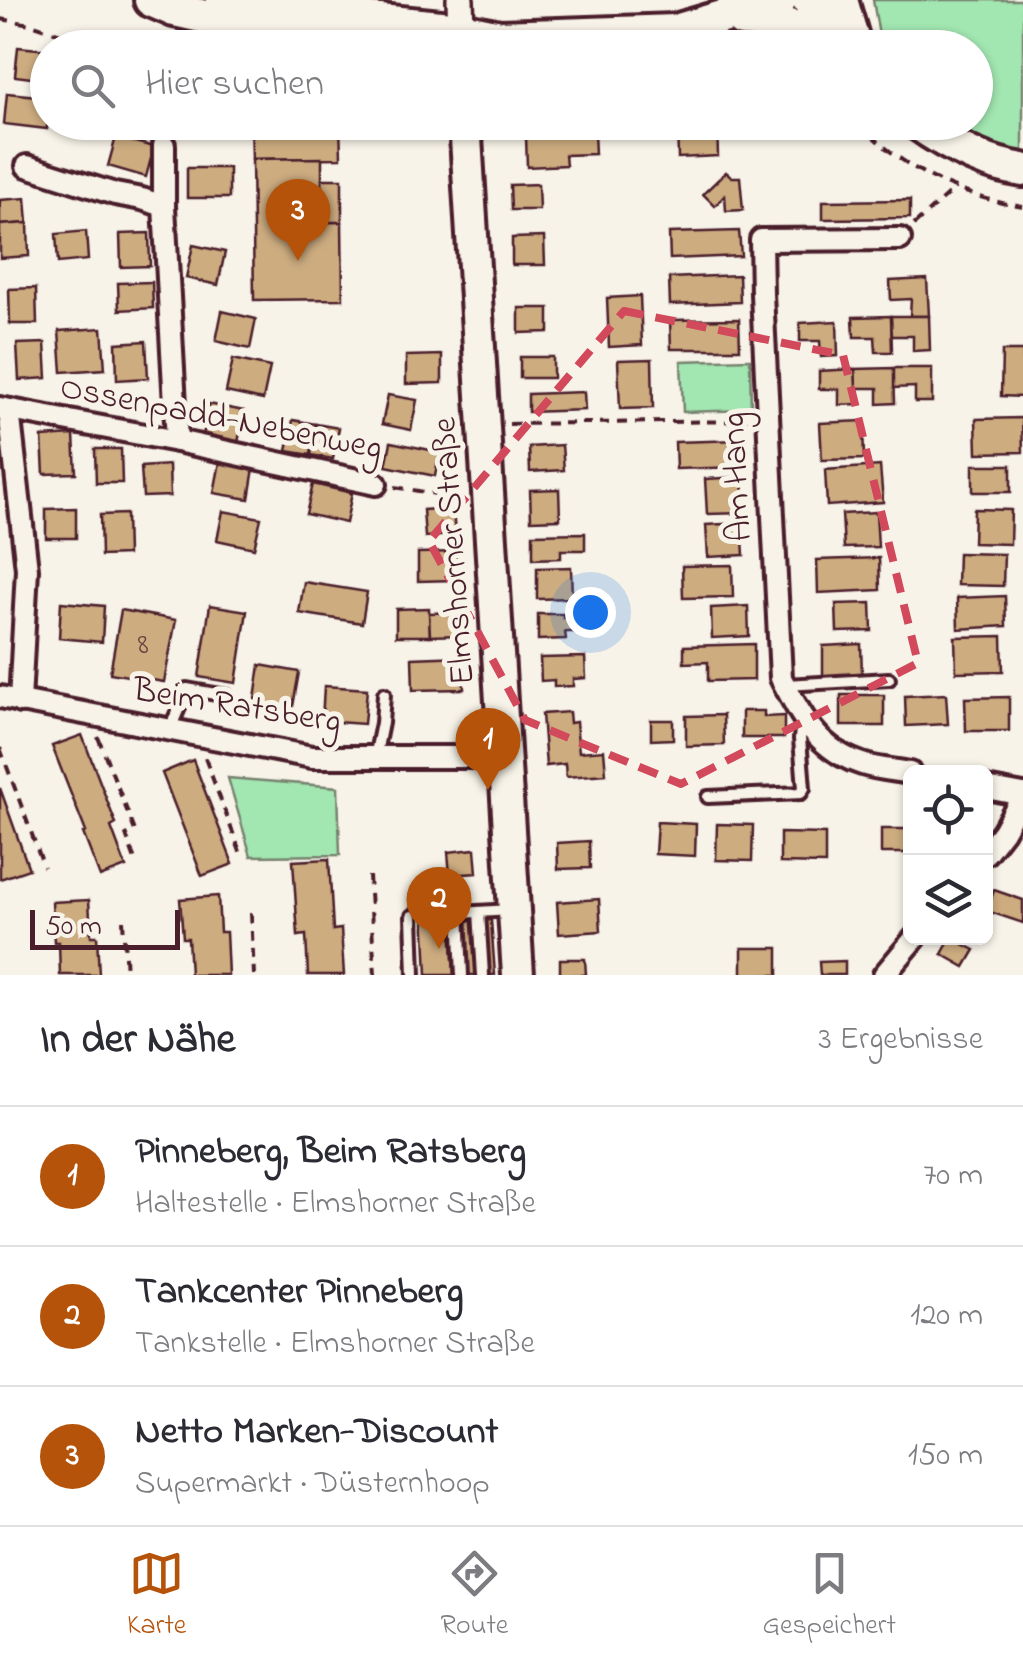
<!DOCTYPE html>
<html lang="de">
<meta charset="utf-8">
<style>
body{margin:0;font-family:"Indie Flower",sans-serif;background:#f2f2f3;color:#2b2b33}
.controls{position:absolute;right:30px;bottom:30px;display:grid;overflow:hidden;border-radius:15px;box-shadow:0 2px 8px #0004}
.controls button{width:90px;height:90px;display:grid;place-items:center;padding:0;border:0;border-bottom:2px solid #e1e1e2;background:#fff;color:#2b2b33;font:50px sans-serif}
.scale{position:absolute;left:30px;bottom:25px;width:150px;box-sizing:border-box;padding-left:10px;border:5px solid #4a1f2b;border-top:0;font-size:28px;line-height:35px;white-space:nowrap;color:#4a1f2b;-webkit-text-stroke:8px #f7f3e8;paint-order:stroke}
.you{position:absolute;left:590px;top:612px;width:35px;height:35px;margin:-25px;border:8px solid #fff;border-radius:50%;background:#1a73e8;box-shadow:0 0 0 15px #1a73e833}
.badge{display:grid;place-items:center;width:65px;height:65px;border-radius:50%;background:#b45309;color:#fff;font-size:32px;font-weight:700}
.pin{position:absolute;translate:-50% -82px;filter:drop-shadow(0 2px 5px #0008)}
.pin::after{content:'';position:absolute;top:52px;width:35px;height:30px;background:inherit;clip-path:polygon(0 0,100% 0,50% 100%)}
.list{margin:0;padding:0;list-style:none}
h2{display:flex;justify-content:space-between;align-items:center;height:130px;margin:0;padding:0 40px;font-size:42px}
h2 small{font-size:32px;font-weight:400;color:#7c7c81}
.list li{display:grid;grid-template-columns:65px 1fr auto;gap:30px;align-items:center;box-sizing:border-box;height:140px;padding:0 40px;border-top:2px solid #e1e1e2}
.list b{display:block;font-size:38px;white-space:nowrap}
.list p{margin:0;font-size:32px;white-space:nowrap;color:#7c7c81}
.list em{font-size:32px;font-style:normal;color:#7c7c81}
.icon{flex:none;width:55px;height:55px;fill:none;stroke:currentColor;stroke-width:2;stroke-linecap:round;stroke-linejoin:round}
.map{position:relative;flex:none;width:1023px;height:975px;overflow:hidden}
.search{position:absolute;background:#fff;box-shadow:0 2px 8px #0004;left:30px;right:30px;top:30px;height:110px;display:flex;align-items:center;gap:25px;box-sizing:border-box;padding:0 35px;border-radius:55px;color:#7c7c81;font-size:38px}
.sheet{height:550px;background:#fff}
nav{display:flex;justify-content:space-around;align-items:center;box-sizing:border-box;height:140px;border-top:2px solid #e1e1e2;background:#fff;font-size:28px;color:#7c7c81}
nav a{display:grid;justify-items:center;gap:5px}
nav .on{color:#b45309}
.map>svg:first-child{display:block}
.green{fill:#a2e6b1;stroke:#76826e;stroke-width:2.5}
.building{fill:#cdac80;stroke:#4a1f2b;stroke-width:2.5}
.lines{fill:none;stroke-linecap:round;stroke-linejoin:round}
.service-casing{stroke:#4a1f2b;stroke-width:18}
.minor-casing{stroke:#4a1f2b;stroke-width:28}
.tertiary-casing{stroke:#4a1f2b;stroke-width:32}
.secondary-casing{stroke:#4a1f2b;stroke-width:38}
.primary-casing{stroke:#4a1f2b;stroke-width:40}
.path{stroke:#4a1f2b;stroke-width:4;stroke-dasharray:10 8;stroke-linecap:butt}
.service{stroke:#f7f3e8;stroke-width:10}
.minor{stroke:#f7f3e8;stroke-width:20}
.tertiary{stroke:#f7f3e8;stroke-width:25}
.secondary{stroke:#f7f3e8;stroke-width:30}
.primary{stroke:#f7f3e8;stroke-width:32}
.marked{fill:none;stroke:#d1495b;stroke-width:8;stroke-dasharray:20 12;stroke-linejoin:round}
.labels{text-anchor:middle;dominant-baseline:central;stroke-width:10;stroke-linejoin:round;paint-order:stroke}
.number-label{font-size:30px;fill:#6b4240}
.street-label{font-size:35px;fill:#4a1f2b;stroke:#f7f3e8}
</style>
<div class="map">
<svg width="1023" height="975" viewBox="0 0 1023 975">
<rect width="100%" height="100%" fill="#f7f3e8"/>
<filter id="ink" filterUnits="userSpaceOnUse"><feTurbulence type="fractalNoise" baseFrequency=".01" numOctaves="2"/><feDisplacementMap in="SourceGraphic" scale="20" xChannelSelector="R" yChannelSelector="G"/><feConvolveMatrix kernelMatrix="1 2 1 2 8 2 1 2 1" color-interpolation-filters="sRGB"/></filter>
<g filter="url(#ink)">
<g class="green">
<polygon points="873,0 1023,0 1023,157 1014,157 949,123 976,122 976,48 881,47"/>
<polygon points="750,359 751,410 683,412 681,361"/>
<polygon points="228,778 338,787 340,855 251,856"/>
</g>
<g class="building">
<polygon points="18,47 48,50 48,80 15,76"/>
<polygon points="7,93 48,97 47,129 4,124"/>
<polygon points="251,122 340,122 341,158 252,159"/>
<polygon points="677,122 717,122 718,156 678,158"/>
<polygon points="594,132 595,154 565,155 566,165 527,167 526,136"/>
<polygon points="116,137 154,147 146,177 108,166"/>
<polygon points="322,158 322,222 342,222 343,299 254,300 252,159"/>
<rect x="187" y="168" width="42" height="30"/>
<polygon points="726,172 732,177 740,177 743,210 726,211 725,195 715,206 703,194"/>
<rect x="322" y="179" width="20" height="43"/>
<polygon points="538,184 539,210 511,210 510,185"/>
<polygon points="26,198 28,223 0,225 0,200"/>
<polygon points="910,200 910,218 823,219 823,201"/>
<polygon points="28,223 29,256 0,258 0,225"/>
<polygon points="86,231 88,260 58,263 56,234"/>
<polygon points="739,231 741,256 670,259 669,233"/>
<polygon points="149,233 150,266 121,267 120,234"/>
<polygon points="544,237 545,265 512,265 512,238"/>
<polygon points="193,245 225,252 218,285 186,278"/>
<polygon points="739,275 740,302 670,305 669,278"/>
<polygon points="927,279 929,316 910,316 911,299 891,300 890,281"/>
<polygon points="152,282 153,308 119,310 118,283"/>
<polygon points="36,288 37,324 10,324 9,289"/>
<polygon points="640,296 642,345 609,347 607,298"/>
<polygon points="519,308 549,308 549,332 519,333"/>
<polygon points="222,311 256,319 250,349 216,341"/>
<polygon points="891,316 892,352 876,352 875,337 854,337 853,317"/>
<polygon points="891,316 929,316 930,350 913,351 913,336 892,336"/>
<polygon points="739,319 740,349 671,349 670,320"/>
<polygon points="837,321 838,356 821,357 820,341 800,341 800,323"/>
<polygon points="102,328 105,369 62,372 59,331"/>
<polygon points="146,341 148,378 117,380 116,343"/>
<polygon points="45,343 47,378 19,380 17,344"/>
<polygon points="1002,351 1023,351 1023,397 1001,396"/>
<polygon points="442,355 442,383 406,384 406,356"/>
<rect x="520" y="357" width="33" height="21"/>
<polygon points="233,359 270,367 263,400 226,392"/>
<polygon points="652,359 653,408 620,409 618,360"/>
<polygon points="894,368 895,403 878,404 878,388 856,388 855,369"/>
<polygon points="894,368 932,368 932,402 915,402 915,387 894,388"/>
<polygon points="855,369 857,404 839,405 839,389 819,389 819,371"/>
<polygon points="584,392 585,410 528,412 528,394"/>
<polygon points="388,395 417,400 411,430 382,424"/>
<polygon points="209,404 244,411 238,443 203,436"/>
<polygon points="1022,418 1023,452 977,453 976,419"/>
<polygon points="293,420 316,424 311,455 287,451"/>
<polygon points="863,421 864,459 822,460 820,423"/>
<polygon points="316,424 339,428 333,459 311,455"/>
<polygon points="74,435 76,473 44,474 42,437"/>
<polygon points="741,440 742,467 676,469 675,442"/>
<polygon points="391,442 440,452 435,476 386,466"/>
<polygon points="562,445 564,470 530,472 529,447"/>
<polygon points="95,449 121,449 122,483 96,483"/>
<polygon points="220,462 254,468 249,499 214,493"/>
<polygon points="169,465 170,496 143,497 141,467"/>
<rect x="973" y="465" width="38" height="27"/>
<polygon points="880,466 883,502 827,506 825,470"/>
<polygon points="743,477 745,513 707,514 705,479"/>
<polygon points="313,484 352,493 346,523 306,514"/>
<polygon points="559,489 560,519 531,520 530,490"/>
<polygon points="76,508 76,538 46,538 46,509"/>
<polygon points="453,508 455,535 425,537 423,510"/>
<polygon points="974,509 1011,510 1010,544 973,543"/>
<polygon points="223,511 261,518 254,548 217,540"/>
<polygon points="876,512 878,547 844,548 842,514"/>
<polygon points="126,514 127,555 101,556 100,515"/>
<polygon points="742,523 744,555 708,557 706,525"/>
<polygon points="585,533 585,550 561,550 561,558 533,559 533,534"/>
<polygon points="456,552 456,580 418,581 418,553"/>
<polygon points="958,553 1004,554 1003,586 957,585"/>
<polygon points="879,558 880,590 818,593 817,560"/>
<polygon points="732,565 733,597 683,598 682,566"/>
<polygon points="571,567 572,598 537,599 537,568"/>
<polygon points="304,582 367,592 362,623 299,613"/>
<polygon points="1005,596 1006,626 958,629 957,598"/>
<polygon points="61,602 104,606 102,642 59,638"/>
<polygon points="871,603 872,631 837,632 836,604"/>
<polygon points="210,605 247,611 236,683 199,677"/>
<polygon points="748,606 749,636 712,638 711,608"/>
<polygon points="429,608 430,636 396,636 396,609"/>
<polygon points="121,610 176,620 164,682 110,673"/>
<polygon points="461,612 461,635 430,636 429,613"/>
<polygon points="538,614 563,614 563,618 586,618 586,632 565,632 566,639 538,640"/>
<polygon points="1002,636 1003,671 956,672 955,637"/>
<polygon points="754,644 754,680 708,681 708,662 684,663 684,646"/>
<polygon points="861,644 862,675 823,676 823,646"/>
<polygon points="463,656 464,689 413,690 412,658"/>
<polygon points="585,657 586,678 573,679 573,686 554,687 554,680 541,681 540,658"/>
<polygon points="260,665 299,672 292,712 254,706"/>
<polygon points="324,686 367,689 364,724 322,721"/>
<polygon points="946,694 948,724 906,726 905,696"/>
<rect x="841" y="695" width="43" height="31"/>
<polygon points="1009,697 1009,731 966,731 965,698"/>
<polygon points="742,711 764,711 764,717 784,716 784,738 742,738"/>
<polygon points="569,712 570,723 576,722 579,752 604,750 606,774 566,777 565,764 546,766 542,714"/>
<polygon points="723,715 724,745 686,746 686,716"/>
<polygon points="651,720 673,720 673,739 651,740"/>
<polygon points="82,735 116,824 111,827 126,867 100,877 83,833 86,832 52,746"/>
<polygon points="193,760 233,864 202,876 162,773"/>
<polygon points="0,788 29,869 0,879"/>
<polygon points="657,822 696,824 695,856 655,854"/>
<polygon points="717,824 753,825 752,861 716,860"/>
<rect x="881" y="829" width="29" height="24"/>
<polygon points="780,833 825,834 825,864 780,863"/>
<polygon points="589,841 590,868 558,869 557,843"/>
<polygon points="475,849 477,873 450,875 448,852"/>
<polygon points="329,859 333,930 341,929 344,975 308,975 306,935 298,936 293,861"/>
<polygon points="994,890 1023,900 1023,923 987,911"/>
<polygon points="218,896 220,932 226,932 228,975 190,975 188,938 183,938 180,899"/>
<polygon points="599,899 601,931 559,934 557,902"/>
<polygon points="89,900 91,936 97,936 99,975 60,975 59,942 54,942 52,902"/>
<polygon points="450,908 454,975 427,975 424,910"/>
<polygon points="491,920 495,975 454,975 451,922"/>
<polygon points="951,938 975,950 965,967 942,954"/>
<rect x="742" y="948" width="36" height="27"/>
<polygon points="560,959 585,959 586,975 560,975"/>
<polygon points="845,961 845,975 820,975 819,962"/>
</g>
<g class="lines">
<g class="service-casing">
<g id="service">
<polyline points="786,685 889,679"/>
<polyline points="170,729 187,689 227,696"/>
<polyline points="375,758 382,723 384,694"/>
<polyline points="708,797 801,793 804,788 800,739 802,718"/>
<polyline points="479,912 483,975"/>
<polyline points="412,916 414,975"/>
<polyline points="462,975 459,913 512,910"/>
</g>
</g>
<g class="minor-casing">
<g id="minor">
<polyline points="27,166 115,194 142,199 164,206 177,441"/>
<polyline points="164,206 164,145"/>
<path d="M900,239L761,240L762,294L781,678C801,716 818,750 862,764C877,769 895,770 910,773"/>
<polyline points="0,408 177,441 376,484"/>
<polyline points="9,410 27,569 20,702"/>
<polyline points="0,697 312,757 505,757"/>
<polyline points="986,788 1023,795"/>
<polyline points="986,853 1003,831 1023,795"/>
<polyline points="884,975 915,938"/>
</g>
</g>
<g class="tertiary-casing">
<polyline id="tertiary" points="460,0 461,29"/>
</g>
<g class="secondary-casing">
<polyline id="secondary" points="465,122 518,975"/>
</g>
<g class="primary-casing">
<g id="primary">
<polyline points="151,0 174,10 345,48"/>
<polyline points="222,0 359,19 461,29 500,37 676,31"/>
<polyline points="809,0 830,41"/>
<polyline points="841,0 855,48"/>
<path d="M742,20C775,22 811,26 837,48"/>
<polyline points="655,37 780,0"/>
<path d="M916,122C948,145 983,164 1023,170"/>
</g>
</g>
<g class="path">
<polyline points="0,19 31,24 102,48"/>
<path d="M859,122C900,169 962,197 1023,207"/>
<polyline points="914,225 955,188"/>
<polyline points="509,424 747,421"/>
<polyline points="395,487 465,499"/>
<polyline points="98,737 135,831 126,835 136,863"/>
<polyline points="0,748 44,867"/>
<polyline points="205,758 242,857"/>
<polyline points="369,876 375,975"/>
<polyline points="251,913 254,975"/>
<polyline points="123,920 126,975"/>
</g>
<use href="#service" class="service"/>
<use href="#minor" class="minor"/>
<use href="#tertiary" class="tertiary"/>
<use href="#secondary" class="secondary"/>
<use href="#primary" class="primary"/>
</g>
</g>
<path class="marked" d="M624,311L843,355L918,663L681,784L525,720L429,541Z"/>
<g class="labels">
<g class="number-label">
<text x="143" y="646">8</text>
</g>
<g class="street-label">
<text transform="translate(221 419) rotate(11)">Ossenpadd-Nebenweg</text>
<text transform="translate(738 477) rotate(-93)">Am Hang</text>
<text transform="translate(455 551) rotate(-94)">Elmshorner Straße</text>
<text transform="translate(237 707) rotate(9)">Beim Ratsberg</text>
</g>
</g>
</svg>
<div class="controls">
<button><svg class="icon" aria-label="locate" viewBox="0 0 24 24"><circle cx="12" cy="12" r="6"/><path d="M12 2v4M12 18v4M2 12h4M18 12h4"/></svg></button>
<button><svg class="icon" aria-label="layers" viewBox="0 0 24 24"><path d="M12 4l9 5-9 5-9-5zM3 14l9 5 9-5"/></svg></button>
</div>
<div class="scale">50 m</div>
<div class="you"></div>
<div class="pin badge" style="left:488px;top:790px">1</div>
<div class="pin badge" style="left:439px;top:949px">2</div>
<div class="pin badge" style="left:298px;top:261px">3</div>
<div class="search"><svg class="icon" aria-label="search" viewBox="0 0 24 24"><circle cx="10" cy="10" r="6"/><path d="M15 15l6 6"/></svg>Hier suchen</div>
</div>
<section class="sheet">
<h2>In der Nähe<small>3 Ergebnisse</small></h2>
<ul class="list">
<li><span class="badge">1</span><div><b>Pinneberg, Beim Ratsberg</b><p>Haltestelle · Elmshorner Straße</p></div><em>70 m</em></li>
<li><span class="badge">2</span><div><b>Tankcenter Pinneberg</b><p>Tankstelle · Elmshorner Straße</p></div><em>120 m</em></li>
<li><span class="badge">3</span><div><b>Netto Marken-Discount</b><p>Supermarkt · Düsternhoop</p></div><em>150 m</em></li>
</ul>
</section>
<nav>
<a class="on"><svg class="icon" aria-label="map" viewBox="0 0 24 24"><path d="M3 6l6-2 6 2 6-2v14l-6 2-6-2-6 2zM9 4v14M15 6v14"/></svg>Karte</a>
<a><svg class="icon" aria-label="directions" viewBox="0 0 24 24"><path d="M12 3l9 9-9 9-9-9zM9 14v-3h6M13 9l2 2-2 2"/></svg>Route</a>
<a><svg class="icon" aria-label="saved" viewBox="0 0 24 24"><path d="M7 4h10v16l-5-4-5 4z"/></svg>Gespeichert</a>
</nav>
